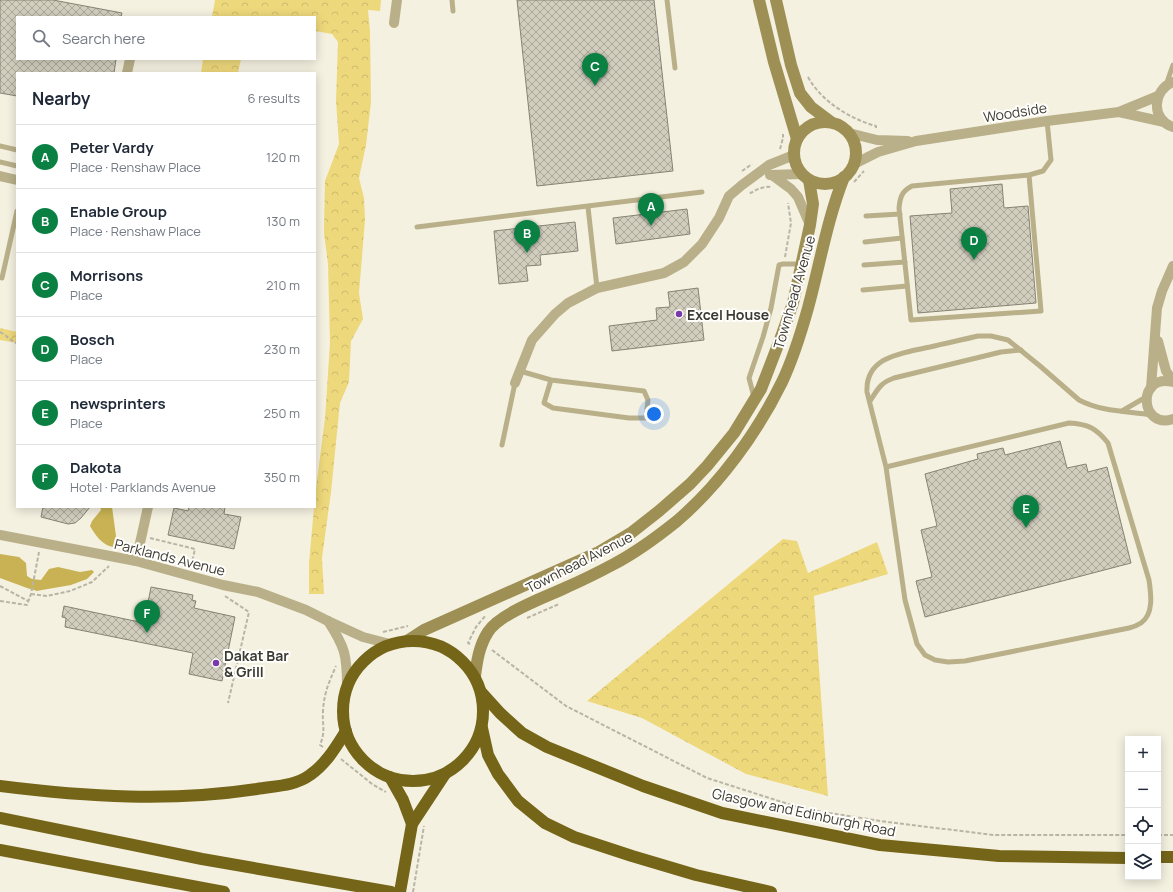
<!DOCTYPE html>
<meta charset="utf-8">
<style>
body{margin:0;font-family:Manrope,sans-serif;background:#f6f6f7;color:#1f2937}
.controls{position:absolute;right:12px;bottom:12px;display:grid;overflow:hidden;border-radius:0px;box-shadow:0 2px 10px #0003}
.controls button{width:36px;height:36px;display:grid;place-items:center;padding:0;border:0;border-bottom:1px solid #e0e1e3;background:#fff;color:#1f2937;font:20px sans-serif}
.you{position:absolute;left:654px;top:414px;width:14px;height:14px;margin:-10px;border:3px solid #fff;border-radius:50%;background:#1a73e8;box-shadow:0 0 0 6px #1a73e833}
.badge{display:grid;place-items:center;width:26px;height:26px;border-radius:50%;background:#0b8043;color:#fff;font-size:13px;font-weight:700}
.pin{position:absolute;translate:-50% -33px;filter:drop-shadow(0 1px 2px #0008)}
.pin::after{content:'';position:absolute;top:21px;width:14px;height:12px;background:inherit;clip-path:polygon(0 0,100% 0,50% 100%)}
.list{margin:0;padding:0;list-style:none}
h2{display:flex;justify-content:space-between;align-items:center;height:52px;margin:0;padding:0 16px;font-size:17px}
h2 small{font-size:13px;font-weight:400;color:#747a83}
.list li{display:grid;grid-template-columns:26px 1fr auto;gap:12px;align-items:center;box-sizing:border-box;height:64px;padding:0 16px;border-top:1px solid #e0e1e3}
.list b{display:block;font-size:15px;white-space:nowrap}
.list p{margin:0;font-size:13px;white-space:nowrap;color:#747a83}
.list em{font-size:13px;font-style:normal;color:#747a83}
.icon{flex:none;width:22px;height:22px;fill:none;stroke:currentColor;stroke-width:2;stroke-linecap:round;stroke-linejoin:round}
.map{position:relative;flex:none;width:1173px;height:892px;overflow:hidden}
.search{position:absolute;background:#fff;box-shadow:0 2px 10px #0003;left:16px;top:16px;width:300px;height:44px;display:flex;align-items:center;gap:10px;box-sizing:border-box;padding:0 14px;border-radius:0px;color:#747a83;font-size:15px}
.panel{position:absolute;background:#fff;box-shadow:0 2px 10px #0003;left:16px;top:72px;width:300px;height:436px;border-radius:0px}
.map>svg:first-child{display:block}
.forest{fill:url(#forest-crowns)}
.water{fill:#c8b254}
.building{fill:url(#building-cross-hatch);stroke:#868374}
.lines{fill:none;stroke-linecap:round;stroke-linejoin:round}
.path{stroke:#b8b5a8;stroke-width:2;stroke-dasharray:4 2;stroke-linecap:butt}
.lane{stroke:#b9b08a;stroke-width:5}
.street{stroke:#b9b08a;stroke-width:10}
.secondary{stroke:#9e9055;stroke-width:12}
.highway{stroke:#756519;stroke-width:12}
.poi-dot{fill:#7a38ad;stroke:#fffefb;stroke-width:1.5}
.labels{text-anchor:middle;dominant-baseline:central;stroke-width:4;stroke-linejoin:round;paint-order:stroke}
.street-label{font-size:14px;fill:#3c3a34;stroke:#fffefb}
.poi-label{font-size:14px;font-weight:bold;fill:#3c3a34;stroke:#fffefb;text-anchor:start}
</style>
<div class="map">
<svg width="1173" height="892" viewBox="0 0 1173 892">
<defs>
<pattern id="forest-crowns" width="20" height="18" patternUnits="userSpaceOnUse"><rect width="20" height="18" fill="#eed87c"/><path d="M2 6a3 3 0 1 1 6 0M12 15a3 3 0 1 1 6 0" fill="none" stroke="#cdba6c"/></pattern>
<pattern id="building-cross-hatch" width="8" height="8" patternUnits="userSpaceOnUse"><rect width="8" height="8" fill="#d1cebe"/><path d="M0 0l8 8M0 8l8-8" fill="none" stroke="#aba89b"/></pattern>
</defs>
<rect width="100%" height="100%" fill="#f5f1e1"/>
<g class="forest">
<polygon points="215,0 381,0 380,11 368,10 370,31 371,102 366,145 359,178 364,198 365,220 359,293 363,319 351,341 349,382 340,403 331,492 322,558 324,594 309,594 309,563 315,496 325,418 330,343 328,264 324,233 325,181 339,144 336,101 338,42 332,34 315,31 315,17 212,17"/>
<polygon points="203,59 241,59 238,73 201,73"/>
<polygon points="0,328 17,332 17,343 0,340"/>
<polygon points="783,539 797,541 808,573 877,542 888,574 814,596 828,796 746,774 642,718 587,701"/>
</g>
<g class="water">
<path d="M100,507H112L116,536L113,547C102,545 96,536 90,526L92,521L101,510Z"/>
<polygon points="0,554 19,557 26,563 27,576 32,579 41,580 49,569 58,567 80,572 92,570 94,572 87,579 71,585 42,590 37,591 27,588 0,578"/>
</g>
<g class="building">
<polygon points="0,0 53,0 122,13 121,17 17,17 17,59 116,59 114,73 17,73 17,96 0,93"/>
<polygon points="517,0 654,0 673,171 537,186"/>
<polygon points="1002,184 1004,208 1028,206 1036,303 918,313 910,216 952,213 950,189"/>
<polygon points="687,209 690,234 616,244 613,218"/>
<polygon points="575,222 578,251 540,255 541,265 526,266 528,281 499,284 494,231"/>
<polygon points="698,288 704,340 612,351 609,326 657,320 656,308 670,307 668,292"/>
<polygon points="1060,441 1067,468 1086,464 1088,472 1107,467 1131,563 925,617 916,581 932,577 921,530 937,526 925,474 978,459 977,454 1003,448 1005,455"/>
<polygon points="43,507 90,507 81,518 75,523 68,524 41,517"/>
<polygon points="189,507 225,507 224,514 241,517 234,549 168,535 174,508 188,511"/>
<polygon points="151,587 193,595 192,600 196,601 194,608 235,617 222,681 189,674 193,653 65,627 66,618 62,617 64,606 144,623"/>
</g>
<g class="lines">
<g class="path">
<path d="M808,77C821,101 850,119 876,126V129"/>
<polyline points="780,149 783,138 783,134"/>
<polyline points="742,171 752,164"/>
<polyline points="854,182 864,171"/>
<path d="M750,192L751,193C757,189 764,186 771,187"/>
<polyline points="785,257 791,223 788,203"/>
<path d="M0,332C6,335 12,342 17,343"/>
<polyline points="150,538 195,549 191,566"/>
<polyline points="0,586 28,601"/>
<polyline points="31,594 47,596 70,591 92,582 109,566"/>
<polyline points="225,596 249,612 228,703"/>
<polyline points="0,601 27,605 31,594 39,552"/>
<polyline points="527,618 559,604"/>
<polyline points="383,632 408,626"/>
<polyline points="470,644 468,643 476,627 486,615"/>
<polyline points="492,650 566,706 707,778 804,809 887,822 994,835 1128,835"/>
<path d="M323,747L320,745C326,730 322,726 323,711C324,693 329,682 336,666"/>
<polyline points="341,759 372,784 386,792"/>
<polyline points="1158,835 1173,835"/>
<polyline points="413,892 424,826"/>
</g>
<g class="lane">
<polyline points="452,0 453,11"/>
<polyline points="667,0 675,68"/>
<polyline points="1166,85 1173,65"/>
<polyline points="0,146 17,150"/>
<polyline points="0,162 17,166"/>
<path d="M1029,175L1041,311L911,320L899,208C900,197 902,191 912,186L1029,175L1043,171L1051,160L1047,121"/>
<polyline points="588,207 597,288"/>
<polyline points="866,216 900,214"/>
<polyline points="417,227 702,192"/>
<polyline points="865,242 902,238"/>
<polyline points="864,265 905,262"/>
<polyline points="2,278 17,211"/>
<polyline points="863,290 907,286"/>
<polyline points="520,371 551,380 644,391 648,400 646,418 629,418 553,408 544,403 551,380"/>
<polyline points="754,397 749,378 763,337 771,308 779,265 783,264 802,264"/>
<path d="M870,401C878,389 880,383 894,378L1001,352L1021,350"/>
<polyline points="1122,411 1146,397"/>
<polyline points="502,445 515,383"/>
<path d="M886,467L1069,423C1088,424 1096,428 1108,443L1149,580C1151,594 1154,614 1141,623C1138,625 1133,627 1129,628L965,661L948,662L935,660L925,655L917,644L905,600L886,467L867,392C865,356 903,353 930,347C946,343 962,340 978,336H991L1008,340L1040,366L1079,400C1102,412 1127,411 1152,415"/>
</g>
<g class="street">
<polyline points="394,23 397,0"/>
<polyline points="127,73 130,59"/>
<path d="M1173,82C1152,90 1151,120 1173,127"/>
<polyline points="1119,112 1164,122"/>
<polyline points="849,133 877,140 908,141"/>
<polyline points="854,164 878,152 916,141 1047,121 1119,112 1158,96"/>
<polyline points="770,175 801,174"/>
<polyline points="772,175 791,189 798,197 810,225"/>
<polyline points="0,176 17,180"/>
<polyline points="1158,341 1166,371 1173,381"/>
<path d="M1173,382C1136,373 1140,430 1173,419"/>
<polyline points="515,383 532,340 555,314 568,303 597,288 664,273 684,262 702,244 719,218 729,196 742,185 769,165 794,155"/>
<polyline points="1151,388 1157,308 1162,291 1173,266"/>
<polyline points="0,535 136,561 223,585 258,592 306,610 328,621 363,637 390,644"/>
<polyline points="136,561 148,507"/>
<path d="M328,621C345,647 347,655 347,686"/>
</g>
<g class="secondary">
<polyline points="759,0 774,62 797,139"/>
<polyline points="776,0 791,65 800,93 811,107 831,122"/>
<circle cx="825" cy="153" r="31"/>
<polyline points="407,641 424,630 599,552 631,533 659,511 690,484 707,466 734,433 761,389 781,337 793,303 810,225 813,204 809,180"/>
<path d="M475,676C477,661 479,646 488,632C500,613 546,597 567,587C583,580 599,572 614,564C637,552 657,537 677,521C720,484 757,433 782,382C793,359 801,333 808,308C820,264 827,220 844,177"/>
</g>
<g class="highway">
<circle cx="413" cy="711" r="70"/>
<polyline points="481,692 500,713 522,733 547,747 643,786 722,813 880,845 999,856 1128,858"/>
<polyline points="482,728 488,755 498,774 518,801 545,823 574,837 632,856 696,875 771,892"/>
<polyline points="390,777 403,800 412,824"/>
<path d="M0,786C86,797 172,802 257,789C275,786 295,786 310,775C326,764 336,747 346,731"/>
<polyline points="0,818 202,859 391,892"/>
<polyline points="0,850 224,892"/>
<polyline points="1158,857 1173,857"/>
<polyline points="400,892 412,824 445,774"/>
</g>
</g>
<g class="poi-dot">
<circle cx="679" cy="314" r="4"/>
<circle cx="216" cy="663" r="4"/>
</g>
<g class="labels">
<g class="street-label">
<text transform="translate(1015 112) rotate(-9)">Woodside</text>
<text transform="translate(794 292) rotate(-74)">Townhead Avenue</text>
<text transform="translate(170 557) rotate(14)">Parklands Avenue</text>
<text transform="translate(579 562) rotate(-27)">Townhead Avenue</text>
<text transform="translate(804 812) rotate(12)">Glasgow and Edinburgh Road</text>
</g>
<g class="poi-label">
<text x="687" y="314">Excel House</text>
<text x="224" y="655">Dakat Bar<tspan x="224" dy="16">&amp; Grill</tspan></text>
</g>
</g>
</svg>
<div class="controls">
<button>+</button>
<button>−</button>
<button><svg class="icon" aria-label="locate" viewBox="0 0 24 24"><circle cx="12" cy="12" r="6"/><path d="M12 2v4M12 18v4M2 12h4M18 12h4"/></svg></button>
<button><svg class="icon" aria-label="layers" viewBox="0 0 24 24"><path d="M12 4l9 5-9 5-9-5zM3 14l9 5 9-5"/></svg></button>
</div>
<div class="you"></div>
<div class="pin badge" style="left:651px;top:226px">A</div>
<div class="pin badge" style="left:527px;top:253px">B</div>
<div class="pin badge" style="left:595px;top:86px">C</div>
<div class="pin badge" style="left:974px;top:260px">D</div>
<div class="pin badge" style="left:1026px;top:528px">E</div>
<div class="pin badge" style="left:147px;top:633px">F</div>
<div class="search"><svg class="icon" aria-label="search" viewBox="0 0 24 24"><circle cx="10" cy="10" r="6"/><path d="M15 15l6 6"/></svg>Search here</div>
<section class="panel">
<h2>Nearby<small>6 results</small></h2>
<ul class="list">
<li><span class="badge">A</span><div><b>Peter Vardy</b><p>Place · Renshaw Place</p></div><em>120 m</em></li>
<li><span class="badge">B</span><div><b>Enable Group</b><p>Place · Renshaw Place</p></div><em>130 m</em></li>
<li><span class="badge">C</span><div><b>Morrisons</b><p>Place</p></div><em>210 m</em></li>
<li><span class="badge">D</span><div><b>Bosch</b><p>Place</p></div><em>230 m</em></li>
<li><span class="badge">E</span><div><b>newsprinters</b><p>Place</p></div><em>250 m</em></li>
<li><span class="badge">F</span><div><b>Dakota</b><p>Hotel · Parklands Avenue</p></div><em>350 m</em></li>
</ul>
</section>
</div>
